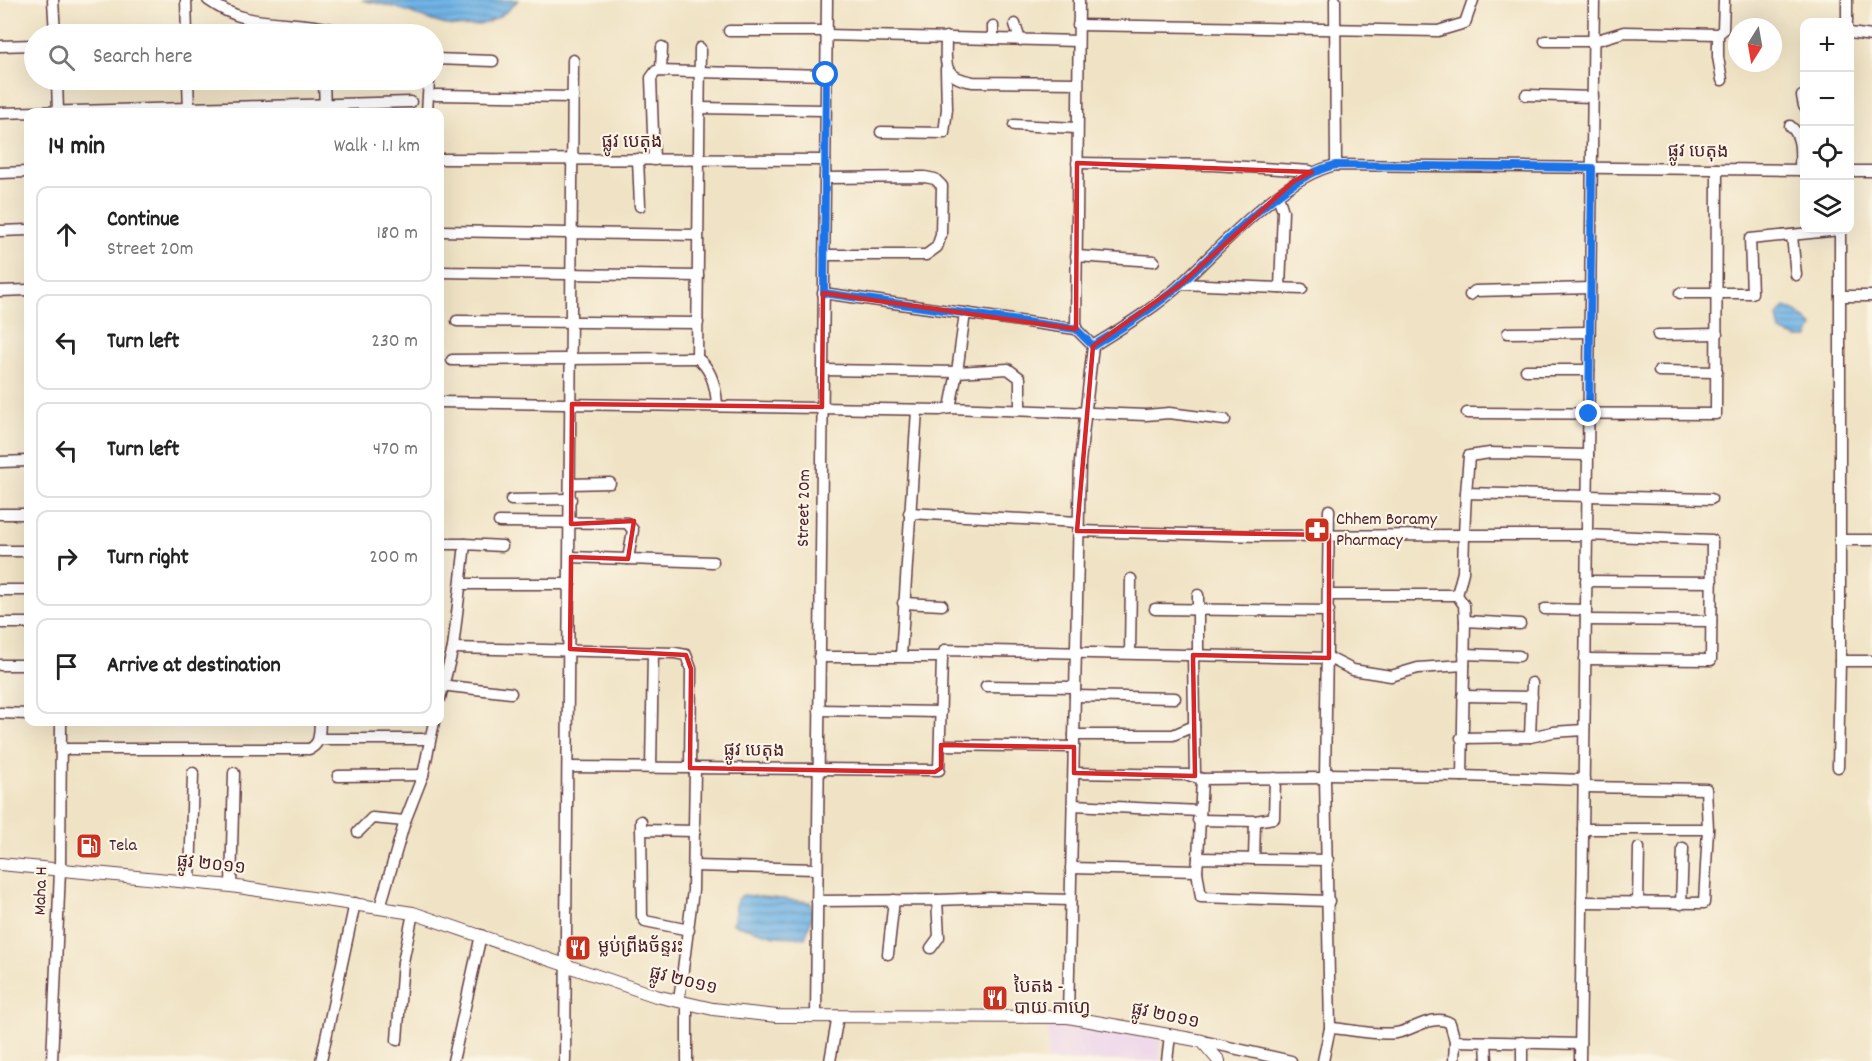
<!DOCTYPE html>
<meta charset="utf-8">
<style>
body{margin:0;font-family:Dekko,"Noto Sans Khmer",sans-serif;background:#f6f6f6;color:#222}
.controls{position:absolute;right:18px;top:18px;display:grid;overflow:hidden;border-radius:12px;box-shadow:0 6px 24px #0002}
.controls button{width:54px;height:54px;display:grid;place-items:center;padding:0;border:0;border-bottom:2px solid #e0e0e0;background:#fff;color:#222;font:30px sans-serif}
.compass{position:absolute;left:1728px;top:18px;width:54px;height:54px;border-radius:50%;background:#fff;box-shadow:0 6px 24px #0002;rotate:191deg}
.stop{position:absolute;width:18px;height:18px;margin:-14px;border:4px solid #1a73e8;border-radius:50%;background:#fff}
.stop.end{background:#1a73e8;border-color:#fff;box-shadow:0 2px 6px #0008}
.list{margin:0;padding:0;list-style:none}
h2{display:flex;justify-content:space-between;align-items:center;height:78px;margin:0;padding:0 24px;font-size:26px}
h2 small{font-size:20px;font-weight:400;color:#767676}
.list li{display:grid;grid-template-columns:39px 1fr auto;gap:18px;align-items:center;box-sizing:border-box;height:96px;margin:0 12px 12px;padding:0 12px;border:2px solid #e0e0e0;border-radius:12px}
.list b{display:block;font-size:22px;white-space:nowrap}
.list p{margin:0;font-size:20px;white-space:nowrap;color:#767676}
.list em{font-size:20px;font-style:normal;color:#767676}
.icon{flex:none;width:33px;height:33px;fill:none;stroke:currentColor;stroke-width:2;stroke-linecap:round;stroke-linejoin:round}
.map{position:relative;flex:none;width:1872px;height:1061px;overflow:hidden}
.search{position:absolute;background:#fff;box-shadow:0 6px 24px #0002;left:24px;top:24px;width:420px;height:66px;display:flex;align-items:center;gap:15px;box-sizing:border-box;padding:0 21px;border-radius:33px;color:#767676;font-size:22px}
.panel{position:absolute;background:#fff;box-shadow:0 6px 24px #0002;left:24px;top:108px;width:420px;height:618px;border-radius:12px}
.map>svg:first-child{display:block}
.built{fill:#ebd1ec}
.water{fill:url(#water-rules);stroke:#5c6988;stroke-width:1.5}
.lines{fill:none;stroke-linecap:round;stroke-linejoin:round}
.minor-casing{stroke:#633c42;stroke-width:13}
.major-casing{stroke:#633c42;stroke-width:14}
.minor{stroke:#fff;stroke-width:10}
.major{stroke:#fff;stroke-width:12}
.route{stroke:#1a73e8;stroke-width:8}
.marked{fill:none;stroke:#d62828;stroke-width:4.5;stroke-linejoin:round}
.labels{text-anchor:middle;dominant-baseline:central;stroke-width:4.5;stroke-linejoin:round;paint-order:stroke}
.street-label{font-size:18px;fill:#4a1f2b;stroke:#fcf5e5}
.poi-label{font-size:18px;fill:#4a1f2b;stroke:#fcf5e5;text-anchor:start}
</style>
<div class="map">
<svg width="1872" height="1061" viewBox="0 0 1872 1061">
<defs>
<pattern id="water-rules" width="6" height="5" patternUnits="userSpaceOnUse" patternTransform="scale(1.5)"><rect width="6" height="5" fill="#6fb3e5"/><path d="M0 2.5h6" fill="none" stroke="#5d91ba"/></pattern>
</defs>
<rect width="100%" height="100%" fill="#fcf5e5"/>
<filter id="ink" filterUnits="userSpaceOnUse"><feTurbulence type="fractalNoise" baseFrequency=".0167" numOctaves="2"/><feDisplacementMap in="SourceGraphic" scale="12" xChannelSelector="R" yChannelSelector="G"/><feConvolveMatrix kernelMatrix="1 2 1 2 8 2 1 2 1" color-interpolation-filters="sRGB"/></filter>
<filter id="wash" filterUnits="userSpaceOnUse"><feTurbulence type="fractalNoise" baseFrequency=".008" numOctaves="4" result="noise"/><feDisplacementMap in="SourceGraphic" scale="24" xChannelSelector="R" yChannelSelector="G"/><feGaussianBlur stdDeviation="1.35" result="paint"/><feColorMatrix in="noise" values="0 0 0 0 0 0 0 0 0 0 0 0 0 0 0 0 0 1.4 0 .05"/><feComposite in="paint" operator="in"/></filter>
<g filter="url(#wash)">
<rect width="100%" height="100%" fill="#f0e3c5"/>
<polygon class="built" points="1048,1024 1066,1024 1160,1040 1160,1061 1048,1061"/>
<g class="water">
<path d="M362,0H518C488,35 451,31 412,13C397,7 379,4 362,0Z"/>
<polygon points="1785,307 1794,310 1813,326 1808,338 1797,338 1780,331 1777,317"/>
<polygon points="743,895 810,902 813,914 805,938 775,936 733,924 737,900"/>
</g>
</g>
<g filter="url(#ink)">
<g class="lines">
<g class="minor-casing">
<g id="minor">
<polyline points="53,0 55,34"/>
<polyline points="186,0 187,34"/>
<path d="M208,0C244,26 272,20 314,26C329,28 344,32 359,34"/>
<polyline points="1335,0 1336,165"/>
<polyline points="1847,22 1847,0"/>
<polyline points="1015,24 1020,40"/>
<polyline points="1078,25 1438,31 1465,23 1473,0"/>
<polyline points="993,26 993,39"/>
<polyline points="729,31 826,31"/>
<polyline points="1850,33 1872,36"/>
<polyline points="1718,34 1718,57 1722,80"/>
<polyline points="826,35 1078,41"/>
<path d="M946,37C946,64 941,77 973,82L1077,83"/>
<polyline points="1545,41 1594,41 1624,32 1718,34 1723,30 1724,0"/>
<polyline points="0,46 34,45"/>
<path d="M700,48L697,358C712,369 716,387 717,405"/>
<polyline points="434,59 493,61"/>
<polyline points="661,71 662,47"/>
<polyline points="57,80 58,112"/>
<polyline points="188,80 189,112"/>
<polyline points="324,80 325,112"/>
<polyline points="436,95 573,97"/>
<polyline points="1526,95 1593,97"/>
<polyline points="1802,96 1804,106"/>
<polyline points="699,108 825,110"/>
<polyline points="427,112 429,80"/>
<polyline points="0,113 411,102"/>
<polyline points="1014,125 1077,128"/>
<path d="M1790,126C1803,136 1800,155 1800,170"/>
<polyline points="881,132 944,133 947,109 946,69"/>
<polyline points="440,159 825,160"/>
<polyline points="638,159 640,206"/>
<polyline points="654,160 651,78 656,71 826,75"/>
<polyline points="1077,163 1213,165 1310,171"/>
<polyline points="1850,171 1872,171"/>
<polyline points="0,173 28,172"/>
<polyline points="1278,196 1283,211 1280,288"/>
<polyline points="1840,230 1840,661"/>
<polyline points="0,231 28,230"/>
<polyline points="440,231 698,235"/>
<polyline points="1792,236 1796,275"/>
<polyline points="824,255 926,255 937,247 941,235 942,186 935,179 925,177 825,178"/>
<polyline points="1076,256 1154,261"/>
<polyline points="440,272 698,276"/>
<polyline points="1181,284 1302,289"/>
<polyline points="0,291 28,290"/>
<polyline points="823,293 1076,329 1093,346"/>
<polyline points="1680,293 1752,293 1750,239 1840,230"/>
<polyline points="1470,295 1475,291 1590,288"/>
<polyline points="1840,296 1872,296"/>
<polyline points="457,321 698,323"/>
<polyline points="1076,329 1079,0"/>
<polyline points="1508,333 1589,332"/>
<polyline points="1658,335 1717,334"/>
<polyline points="452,360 697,358"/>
<polyline points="823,370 957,372 965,313"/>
<polyline points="1526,370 1589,370"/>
<polyline points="1659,371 1717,372"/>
<polyline points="440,402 940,410 950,408 957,372 1008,369 1020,378 1020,409"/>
<polyline points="950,408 1146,415 1169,413 1225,420"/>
<polyline points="1467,413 1716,414 1717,169"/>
<polyline points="0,462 28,461"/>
<polyline points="571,484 610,483"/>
<polyline points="1466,493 1469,456 1490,453 1588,455"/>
<polyline points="511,500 571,499"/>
<polyline points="909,513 1078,522"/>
<polyline points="0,514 28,514"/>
<polyline points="499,522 627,523 633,530 628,559"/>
<polyline points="1078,531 1260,536 1464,535 1463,572 1457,595"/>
<polyline points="1841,540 1872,540"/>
<polyline points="447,544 465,544"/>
<polyline points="0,551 28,551"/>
<polyline points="571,557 713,562"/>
<polyline points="1586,581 1712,582"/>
<polyline points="462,584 570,584"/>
<polyline points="0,590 28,590"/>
<polyline points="1198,595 1198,655"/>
<polyline points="1330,595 1457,595"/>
<polyline points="1457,595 1464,605 1465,621 1462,776 1584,780"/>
<polyline points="903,603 942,605"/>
<polyline points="1155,609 1329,611"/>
<polyline points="1545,609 1586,610"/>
<polyline points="1586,620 1711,621"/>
<polyline points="1465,621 1520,624"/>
<polyline points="0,623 28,623"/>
<polyline points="453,648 675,653 686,655 691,669 690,768 569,767"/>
<polyline points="1130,653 1131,579"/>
<polyline points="1464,654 1519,656"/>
<polyline points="1193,655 1195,776"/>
<polyline points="901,656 917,410"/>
<polyline points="819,657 942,657"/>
<polyline points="1585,659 1711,660 1712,540 1587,535 1464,535 1466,493 1711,499"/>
<polyline points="0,665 28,665"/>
<polyline points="440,685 511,693"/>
<polyline points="986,686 1075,687"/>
<polyline points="1075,696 1175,698"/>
<polyline points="1463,696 1532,697"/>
<polyline points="440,698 453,648 465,544 502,546"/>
<polyline points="819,710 941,712"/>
<polyline points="0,713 28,714"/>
<polyline points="1074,735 1173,735 1194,726"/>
<polyline points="1530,737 1532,683"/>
<polyline points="1461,738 1530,737 1553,732 1584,730"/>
<polyline points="319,739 430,739"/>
<polyline points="941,745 1074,747"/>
<path d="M61,749H309C321,744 319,733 320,722"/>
<polyline points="1838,767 1840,661 1872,661"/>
<polyline points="651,768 653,652"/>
<polyline points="690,768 939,770 942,657 945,650 1329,658 1353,670 1391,676 1418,668 1464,665"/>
<polyline points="1074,773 1188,775 1202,779"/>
<polyline points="1327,774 1462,776"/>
<polyline points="338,776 423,775"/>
<polyline points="1073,805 1199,811"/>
<polyline points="1198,820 1255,821 1274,818 1275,778"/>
<polyline points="641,821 642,916 645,921 689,930"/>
<polyline points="1583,829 1708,829"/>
<polyline points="641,830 695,831"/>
<polyline points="358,832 372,818 405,821"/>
<polyline points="1198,858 1202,779 1325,778"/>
<polyline points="1254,859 1255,821"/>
<polyline points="694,866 817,869"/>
<polyline points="1071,868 1197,871 1198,858 1328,860"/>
<polyline points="1197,871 1201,897 1329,901"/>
<polyline points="190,882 193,773"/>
<polyline points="231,886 234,773"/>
<polyline points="937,900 990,898 1070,900"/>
<polyline points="817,901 937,900 939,937 931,948"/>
<polyline points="1582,902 1704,903 1708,829 1706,789 1584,787"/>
<polyline points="1638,903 1639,848"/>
<polyline points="1681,904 1683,848"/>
<polyline points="380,907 405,821 423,775 434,722"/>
<polyline points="888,954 894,900"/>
<polyline points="679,1001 693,890 695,768"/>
<polyline points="816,1016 827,0"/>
<path d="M1068,1017L1080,462L1093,346C1123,327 1155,308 1182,283C1222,246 1283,176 1336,165L1804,170"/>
<path d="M1330,1028C1350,1029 1375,1036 1396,1033C1412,1031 1433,1013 1450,1023L1455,1041L1454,1061"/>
<polyline points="397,1040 403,962 413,913"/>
<polyline points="1202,1041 1291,1061"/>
<polyline points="1455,1041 1580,1044"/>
<polyline points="1486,1042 1487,1061"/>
<polyline points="1522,1042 1522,1061"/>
<polyline points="52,1061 60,870 61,722"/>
<polyline points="321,1061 355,903"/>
<polyline points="453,1061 481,935"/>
<polyline points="565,1061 573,60"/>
<polyline points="687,1061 687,1003"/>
<polyline points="830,1061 838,1016"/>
<polyline points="1167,1061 1170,1035"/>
<polyline points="1323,1061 1330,1028 1325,778 1329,510"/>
<polyline points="1580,1061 1594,0"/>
</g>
</g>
<g class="major-casing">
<polyline id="major" points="0,864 231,886 413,913 656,996 713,1009 777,1016 1068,1017 1202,1041 1219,1061"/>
</g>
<use href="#minor" class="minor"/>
<use href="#major" class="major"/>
</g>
</g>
<g class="lines" filter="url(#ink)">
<path class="route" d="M826,75L824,293L1076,329L1093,346C1123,327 1155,308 1182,283C1222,247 1284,175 1336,165L1592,168L1589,414"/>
</g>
<path class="marked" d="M1077,163L1312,172L1294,181L1181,284L1093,346L1077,531L1329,535V658L1193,655L1195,776L1074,773V747L941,745V768L935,772L690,768L691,669L686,655L570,649L571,557L628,559L634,521L571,524L572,404L822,407L823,293L1076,329Z"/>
<defs>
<g id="pharmacy-square" transform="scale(1.35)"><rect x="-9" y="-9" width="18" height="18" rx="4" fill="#c8321e" stroke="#fcf5e5"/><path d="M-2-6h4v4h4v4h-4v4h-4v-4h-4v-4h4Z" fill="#fff"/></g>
<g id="fuel-square" transform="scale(1.35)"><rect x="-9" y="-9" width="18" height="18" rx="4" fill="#c8321e" stroke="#fcf5e5"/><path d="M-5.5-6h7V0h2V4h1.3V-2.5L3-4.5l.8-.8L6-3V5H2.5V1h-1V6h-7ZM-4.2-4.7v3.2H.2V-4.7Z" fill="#fff"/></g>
<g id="restaurant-square" transform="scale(1.35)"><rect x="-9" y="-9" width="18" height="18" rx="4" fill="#c8321e" stroke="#fcf5e5"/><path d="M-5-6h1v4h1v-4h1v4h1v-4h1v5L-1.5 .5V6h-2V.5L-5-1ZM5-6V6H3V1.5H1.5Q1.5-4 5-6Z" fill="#fff"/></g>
</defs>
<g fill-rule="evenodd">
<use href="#pharmacy-square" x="1317" y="530"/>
<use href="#fuel-square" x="89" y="846"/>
<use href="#restaurant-square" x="578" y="948"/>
<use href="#restaurant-square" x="995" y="998"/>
</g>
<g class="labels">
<g class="street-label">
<text x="632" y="143">ផ្លូវ បេតុង</text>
<text transform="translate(1698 153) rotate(1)">ផ្លូវ បេតុង</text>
<text transform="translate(805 508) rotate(-89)">Street 20m</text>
<text transform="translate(754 752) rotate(1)">ផ្លូវ បេតុង</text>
<text transform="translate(211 866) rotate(6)">ផ្លូវ ២០១១</text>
<text transform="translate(42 891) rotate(-88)">Maha H</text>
<text transform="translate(683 982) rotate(14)">ផ្លូវ ២០១១</text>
<text transform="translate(1165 1017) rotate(12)">ផ្លូវ ២០១១</text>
</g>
<g class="poi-label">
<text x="1336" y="520">Chhem Boramy<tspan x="1336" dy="21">Pharmacy</tspan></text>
<text x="109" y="846">Tela</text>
<text x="598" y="948">ម្លប់ព្រីងច័ន្ទរះ</text>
<text x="1014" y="988">បៃតង -<tspan x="1014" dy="21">បាយ កាហ្វេ</tspan></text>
</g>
</g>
</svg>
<div class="controls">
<button>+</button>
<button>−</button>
<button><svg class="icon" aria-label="locate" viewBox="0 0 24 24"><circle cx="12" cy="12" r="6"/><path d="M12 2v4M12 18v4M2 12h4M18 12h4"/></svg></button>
<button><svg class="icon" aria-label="layers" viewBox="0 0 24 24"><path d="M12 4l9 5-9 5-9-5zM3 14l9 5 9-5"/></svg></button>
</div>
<svg class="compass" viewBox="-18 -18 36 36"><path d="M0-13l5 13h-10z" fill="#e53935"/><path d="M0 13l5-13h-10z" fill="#767676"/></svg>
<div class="stop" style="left:826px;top:75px"></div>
<div class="stop end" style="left:1589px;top:414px"></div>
<div class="search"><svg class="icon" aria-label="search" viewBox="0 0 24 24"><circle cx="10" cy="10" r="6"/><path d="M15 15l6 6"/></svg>Search here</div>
<section class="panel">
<h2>14 min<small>Walk · 1.1 km</small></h2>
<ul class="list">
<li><svg class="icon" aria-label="ahead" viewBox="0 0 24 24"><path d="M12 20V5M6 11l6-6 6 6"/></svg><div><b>Continue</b><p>Street 20m</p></div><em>180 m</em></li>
<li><svg class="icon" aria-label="left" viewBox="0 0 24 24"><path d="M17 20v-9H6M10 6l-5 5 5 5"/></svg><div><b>Turn left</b></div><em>230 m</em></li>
<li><svg class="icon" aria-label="left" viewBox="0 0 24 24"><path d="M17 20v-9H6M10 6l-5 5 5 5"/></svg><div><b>Turn left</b></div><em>470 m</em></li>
<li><svg class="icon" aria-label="right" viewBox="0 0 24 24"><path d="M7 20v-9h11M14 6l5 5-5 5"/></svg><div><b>Turn right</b></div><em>200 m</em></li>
<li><svg class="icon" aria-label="arrive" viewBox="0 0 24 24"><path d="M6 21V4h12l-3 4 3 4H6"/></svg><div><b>Arrive at destination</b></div></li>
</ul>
</section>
</div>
